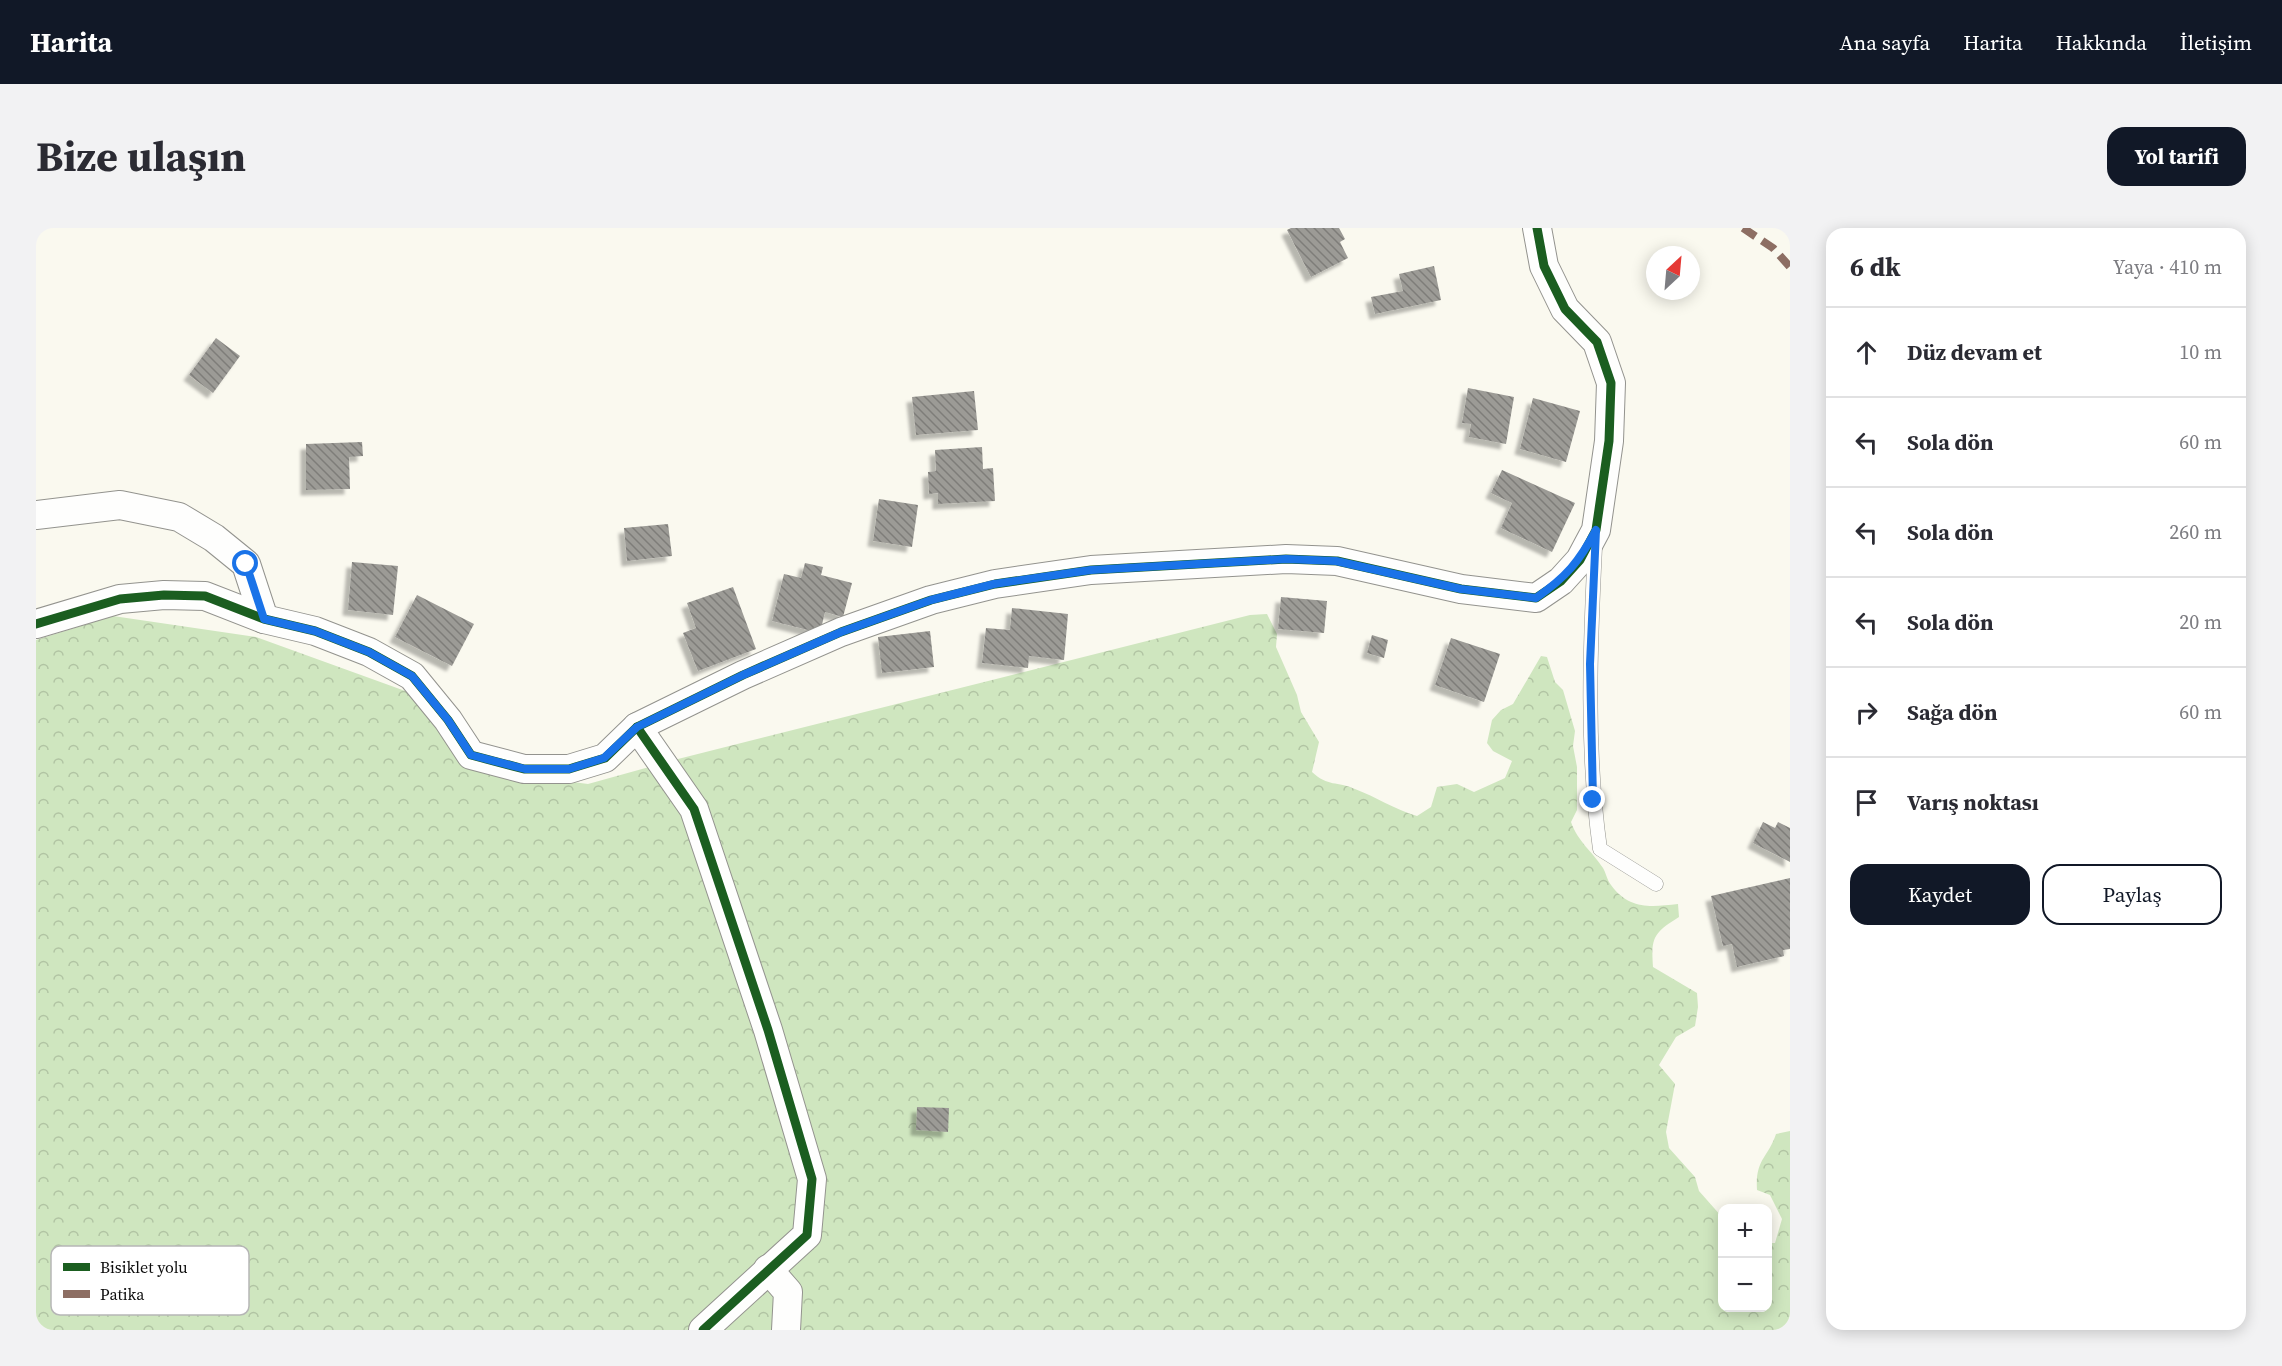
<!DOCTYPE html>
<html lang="tr">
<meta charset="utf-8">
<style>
body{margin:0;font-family:"Source Serif 4",serif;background:#f2f2f3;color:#2b2b33}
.controls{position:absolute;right:18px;bottom:18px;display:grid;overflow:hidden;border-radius:12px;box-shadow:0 3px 15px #0003}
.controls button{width:54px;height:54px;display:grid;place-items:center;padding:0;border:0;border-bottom:2px solid #e1e1e2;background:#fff;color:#2b2b33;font:30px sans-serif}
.compass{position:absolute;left:1610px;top:18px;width:54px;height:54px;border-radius:50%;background:#fff;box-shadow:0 3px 15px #0003;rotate:26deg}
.stop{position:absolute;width:18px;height:18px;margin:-14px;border:4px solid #1a73e8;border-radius:50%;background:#fff}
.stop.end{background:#1a73e8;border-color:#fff;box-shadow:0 2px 6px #0008}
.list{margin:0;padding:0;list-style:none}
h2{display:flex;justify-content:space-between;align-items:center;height:78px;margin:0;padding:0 24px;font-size:26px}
h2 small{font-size:20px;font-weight:400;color:#7c7c81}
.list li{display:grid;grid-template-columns:39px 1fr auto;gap:18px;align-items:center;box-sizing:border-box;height:90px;padding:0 24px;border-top:2px solid #e1e1e2}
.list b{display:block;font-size:22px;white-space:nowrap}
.list em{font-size:20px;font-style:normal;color:#7c7c81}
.actions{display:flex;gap:12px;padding:18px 24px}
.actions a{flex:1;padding:14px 0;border:2px solid #111827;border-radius:18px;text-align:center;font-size:21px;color:#111827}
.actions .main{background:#111827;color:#fff}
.icon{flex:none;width:33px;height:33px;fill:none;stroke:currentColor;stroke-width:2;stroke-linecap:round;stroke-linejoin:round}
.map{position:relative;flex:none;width:1754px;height:1102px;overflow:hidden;border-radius:18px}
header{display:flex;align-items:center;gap:36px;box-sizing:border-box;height:84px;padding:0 30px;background:#111827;color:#fff}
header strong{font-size:28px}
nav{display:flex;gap:33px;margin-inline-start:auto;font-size:21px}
.intro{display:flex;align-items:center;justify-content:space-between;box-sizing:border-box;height:144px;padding:0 36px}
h1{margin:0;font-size:42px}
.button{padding:15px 27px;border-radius:18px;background:#111827;color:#fff;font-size:21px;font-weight:700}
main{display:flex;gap:36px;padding:0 36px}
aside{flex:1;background:#fff;border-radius:18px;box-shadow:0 3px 15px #0003}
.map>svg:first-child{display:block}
.forest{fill:url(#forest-crowns)}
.building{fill:url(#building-back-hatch);filter:url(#shadow)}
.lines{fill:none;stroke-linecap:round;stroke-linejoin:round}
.lane-casing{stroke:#93938e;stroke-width:15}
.street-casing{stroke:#93938e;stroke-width:30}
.lane{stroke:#fefefd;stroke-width:14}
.street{stroke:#fefefd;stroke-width:28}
.quiet{stroke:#8d6e63;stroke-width:8;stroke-dasharray:15 8;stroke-linecap:butt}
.cycleway-casing{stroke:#fff;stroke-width:13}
.cycleway{stroke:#1b5e20;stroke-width:9}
.route{stroke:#1a73e8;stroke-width:8}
.key{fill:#fff;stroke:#b6b6b6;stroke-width:1.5}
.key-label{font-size:16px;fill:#0c0c0c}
</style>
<header>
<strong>Harita</strong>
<nav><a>Ana sayfa</a><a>Harita</a><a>Hakkında</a><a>İletişim</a></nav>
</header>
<div class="intro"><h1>Bize ulaşın</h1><a class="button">Yol tarifi</a></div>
<main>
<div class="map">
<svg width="1754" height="1102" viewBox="0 0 1754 1102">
<defs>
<pattern id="forest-crowns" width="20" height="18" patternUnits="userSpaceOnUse" patternTransform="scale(1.5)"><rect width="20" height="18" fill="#cfe6bf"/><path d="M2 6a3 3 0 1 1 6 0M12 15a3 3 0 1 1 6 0" fill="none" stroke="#b1c4a3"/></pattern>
<pattern id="building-back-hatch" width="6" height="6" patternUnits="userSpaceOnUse" patternTransform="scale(1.5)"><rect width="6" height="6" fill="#9c9b96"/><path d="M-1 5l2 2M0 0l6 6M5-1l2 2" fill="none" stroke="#7e7d79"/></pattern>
<filter id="shadow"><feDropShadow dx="-5.5" dy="5.5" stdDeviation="1.5" flood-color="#0004"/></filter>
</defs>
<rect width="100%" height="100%" fill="#faf9ef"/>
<path class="forest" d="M1231,386L1241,406L1240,419L1261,467L1265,484L1283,514L1276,544C1292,559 1301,553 1319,561C1340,569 1358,581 1381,588L1395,579L1401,559L1421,556L1438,564L1469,550L1476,533L1457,523L1451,515L1456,492L1465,482L1477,476L1505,428L1511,429L1519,454L1527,462L1539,503L1537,518L1541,539V582L1535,594C1542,614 1556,623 1567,640C1570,645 1571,652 1575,657C1593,682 1615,679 1642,676L1643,689C1617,705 1615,710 1617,739L1661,765L1662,779L1659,798L1640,809L1623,837L1639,856L1630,904L1633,920L1659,949L1663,963L1686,989V1080H1732V1015H1739L1746,991L1734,967L1721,962C1719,931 1732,930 1740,906L1754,903V1102H0V412L77,388L220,409L372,464L431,540L552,556L642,531L1214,387Z"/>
<g class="building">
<polygon points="1255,0 1303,0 1309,11 1304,14 1312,30 1275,49 1251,2"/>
<polygon points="1398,38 1405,72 1339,86 1335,69 1367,63 1363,46"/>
<polygon points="180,110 204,128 177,165 153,147"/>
<polygon points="1432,160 1478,169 1470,216 1433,209 1435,196 1426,195"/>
<polygon points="938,163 942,202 880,207 876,169"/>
<polygon points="1497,170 1544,183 1530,234 1484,221"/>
<polygon points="326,214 327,228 313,229 314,261 270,262 270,216"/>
<polygon points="946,219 947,241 957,240 959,273 902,276 902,265 893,266 892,244 900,243 899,222"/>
<polygon points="1466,242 1539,275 1516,324 1465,300 1476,275 1455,265"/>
<polygon points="843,271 882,277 876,319 837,313"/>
<polygon points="632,296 636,328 591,333 588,300"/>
<polygon points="316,334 362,338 357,387 312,382"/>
<polygon points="769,335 787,339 785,347 816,355 807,389 789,384 784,405 736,393 748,346 765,350"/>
<polygon points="697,359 720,421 662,443 647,405 660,400 651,375"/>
<polygon points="381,367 438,396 416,438 359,409"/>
<polygon points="1245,369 1291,373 1288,405 1242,401"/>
<polygon points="976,380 1032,386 1028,432 993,428 992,440 946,435 950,400 974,402"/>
<polygon points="894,403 898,439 846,445 842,409"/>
<polygon points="1336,407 1352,412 1348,430 1331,425"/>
<polygon points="1415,410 1464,426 1448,474 1399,457"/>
<polygon points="1727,594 1739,600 1742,594 1754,600 1754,634 1717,615"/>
<polygon points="1754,650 1754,721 1747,722 1748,728 1701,739 1696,716 1687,718 1675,668"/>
<polygon points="881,879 913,880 912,904 880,902"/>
</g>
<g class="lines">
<g class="lane-casing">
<path id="lane" d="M1559,319C1554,420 1550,521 1564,621L1620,656"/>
</g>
<g class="street-casing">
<g id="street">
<polyline points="0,287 84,277 143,289 178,310 210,336 228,391"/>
<polyline points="0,396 84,371 128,367 169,368 228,391 279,403 333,424 376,448 412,492 435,527 488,541 533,541 569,530 601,499 707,447 805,404 895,372 959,356 1055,342 1250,331 1301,333 1425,361 1500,370 1525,353 1544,332 1560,302 1573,213 1575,155 1561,114 1529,81 1508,38 1501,0"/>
<polyline points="601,499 658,581 732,802 776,951 771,1007 667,1102"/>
<polyline points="732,1041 752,1064 750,1102"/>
</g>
</g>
<use href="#lane" class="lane"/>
<use href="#street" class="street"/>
<polyline class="quiet" points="1707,0 1737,20 1754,39"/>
<g class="cycleway-casing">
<g id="cycleway">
<polyline points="0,396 84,371 128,367 169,368 228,391 279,403 333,424 376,448 412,492 435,527 488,541 533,541 569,530 601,499 707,447 805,404 895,372 959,356 1055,342 1250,331 1301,333 1425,361 1500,370 1525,353 1544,332 1560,302 1573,213 1575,155 1561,114 1529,81 1508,38 1501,0"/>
<polyline points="601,499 658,581 732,802 776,951 771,1007 667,1102"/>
</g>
</g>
<use href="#cycleway" class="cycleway"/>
</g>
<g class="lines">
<path class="route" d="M210,336L228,391L279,403L333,424L376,448L412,492L435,527L489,541H533L568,530L601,499L707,447L805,404L895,372L958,356L1055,342L1250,331L1300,333L1425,361L1500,370C1530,349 1543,334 1560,302L1554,436L1557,572"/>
</g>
<rect x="15" y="1018" width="198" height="69" rx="9" class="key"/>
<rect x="27" y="1035" width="27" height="8" fill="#1b5e20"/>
<rect x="27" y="1062" width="27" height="8" fill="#8d6e63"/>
<g class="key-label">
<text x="64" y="1045">Bisiklet yolu</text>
<text x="64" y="1072">Patika</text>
</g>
</svg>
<div class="controls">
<button>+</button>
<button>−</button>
</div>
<svg class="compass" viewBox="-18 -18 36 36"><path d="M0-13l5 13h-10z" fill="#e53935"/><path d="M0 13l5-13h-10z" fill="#7c7c81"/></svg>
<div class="stop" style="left:210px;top:336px"></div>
<div class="stop end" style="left:1557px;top:572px"></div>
</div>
<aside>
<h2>6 dk<small>Yaya · 410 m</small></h2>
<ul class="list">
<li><svg class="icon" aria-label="ahead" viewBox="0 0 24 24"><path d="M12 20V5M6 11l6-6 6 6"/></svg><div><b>Düz devam et</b></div><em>10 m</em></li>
<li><svg class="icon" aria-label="left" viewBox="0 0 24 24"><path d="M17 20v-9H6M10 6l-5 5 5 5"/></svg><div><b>Sola dön</b></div><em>60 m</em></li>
<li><svg class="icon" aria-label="left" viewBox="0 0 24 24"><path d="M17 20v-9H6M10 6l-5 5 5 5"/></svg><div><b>Sola dön</b></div><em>260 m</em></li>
<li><svg class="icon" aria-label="left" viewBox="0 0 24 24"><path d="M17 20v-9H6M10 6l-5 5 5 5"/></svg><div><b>Sola dön</b></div><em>20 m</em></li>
<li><svg class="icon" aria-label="right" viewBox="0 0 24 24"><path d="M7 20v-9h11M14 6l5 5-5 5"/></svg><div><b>Sağa dön</b></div><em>60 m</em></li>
<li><svg class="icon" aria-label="arrive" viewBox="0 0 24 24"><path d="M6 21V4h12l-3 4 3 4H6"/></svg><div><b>Varış noktası</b></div></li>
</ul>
<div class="actions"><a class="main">Kaydet</a><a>Paylaş</a></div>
</aside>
</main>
